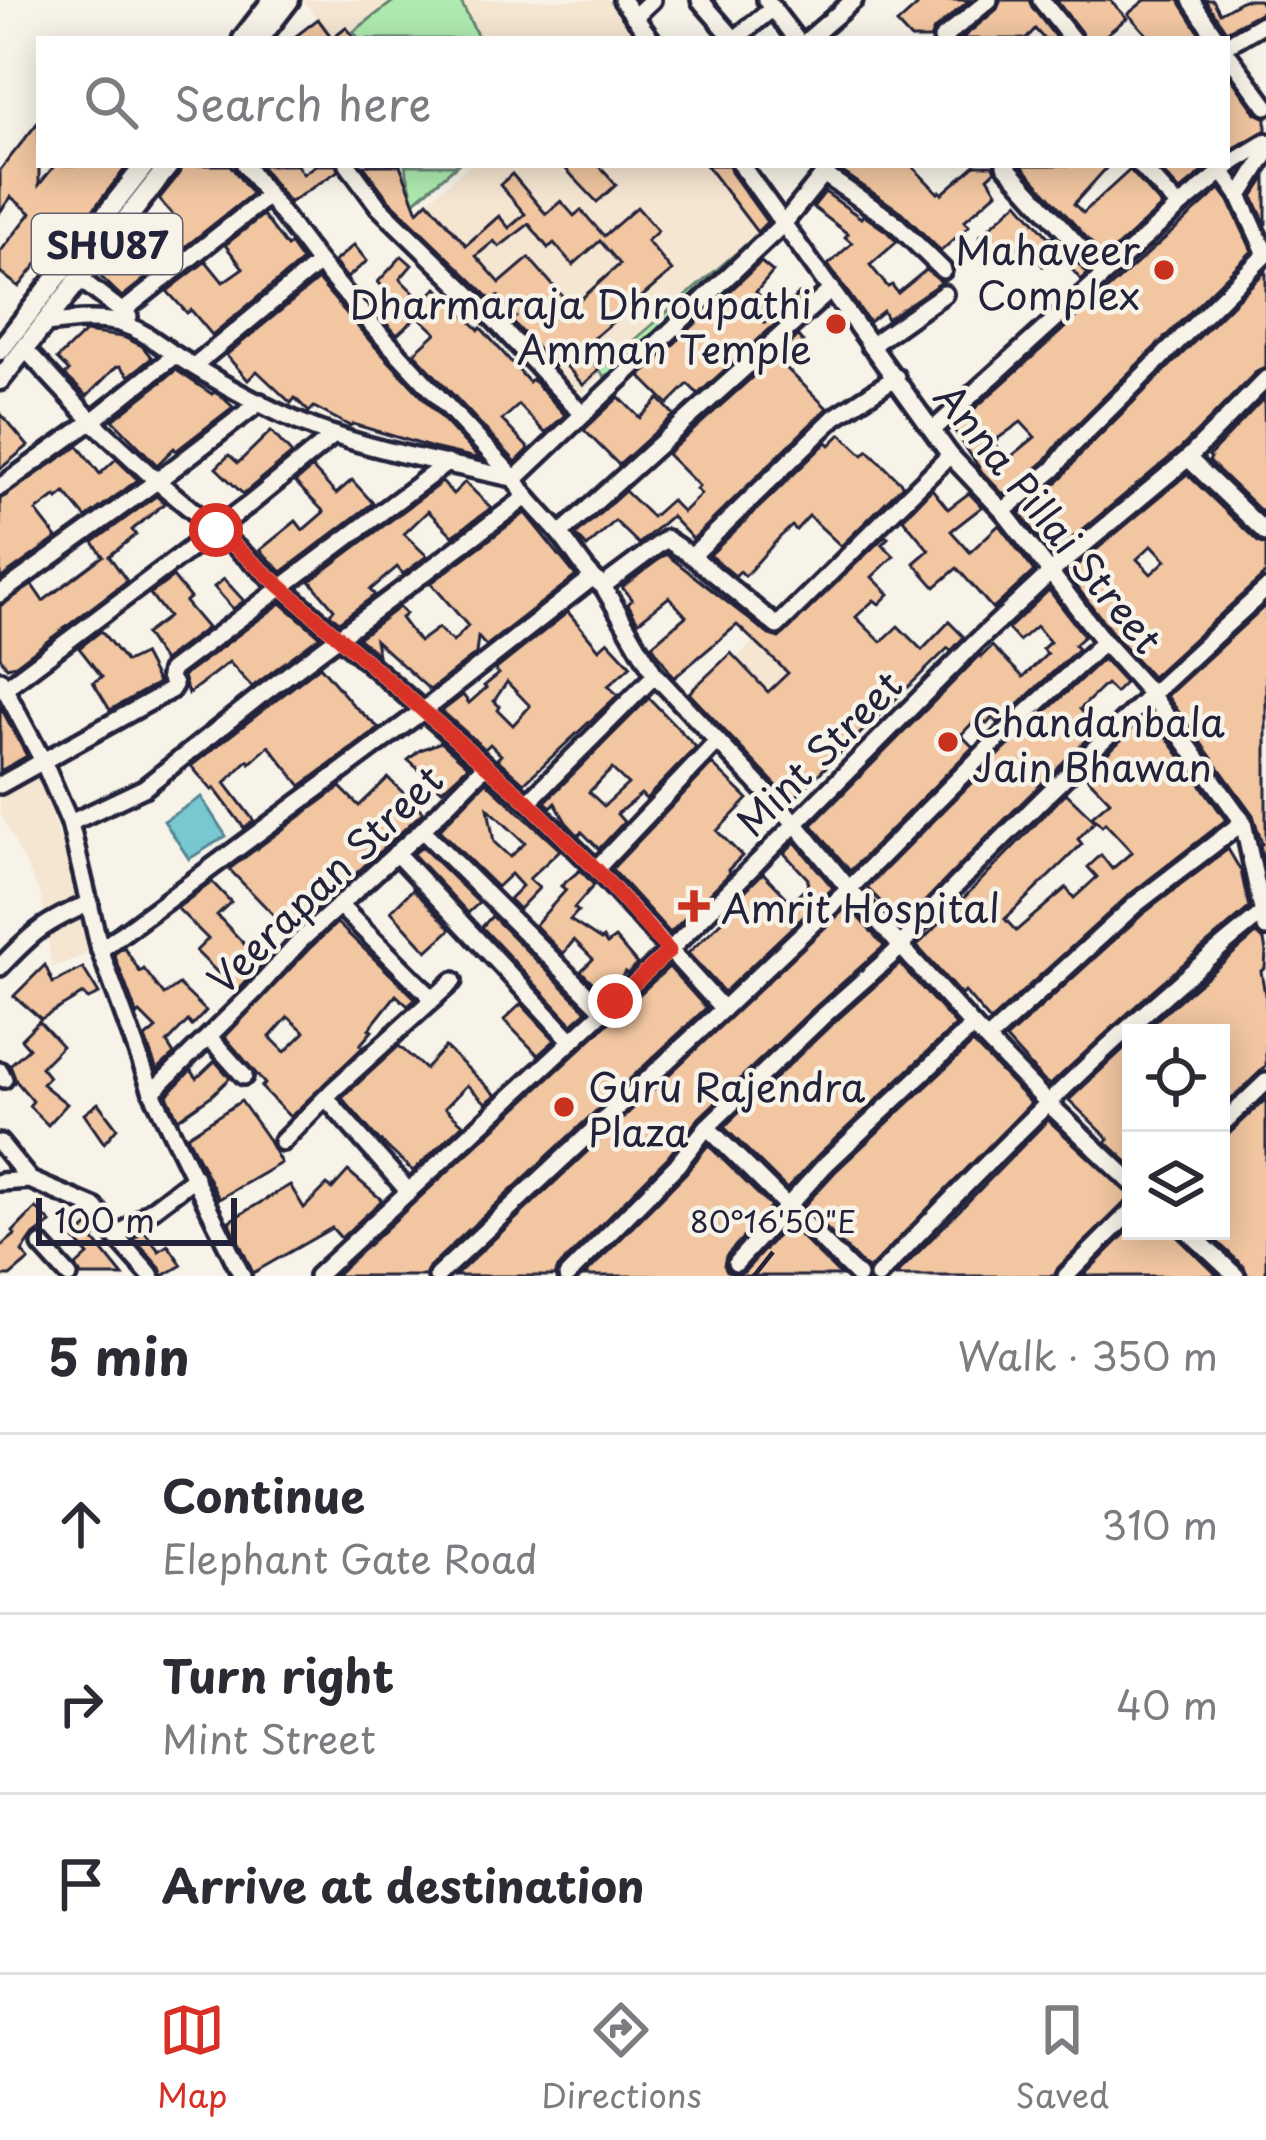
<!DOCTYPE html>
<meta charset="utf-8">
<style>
body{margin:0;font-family:"Playpen Sans",sans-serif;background:#f2f2f3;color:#2b2b33}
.controls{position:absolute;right:36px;bottom:36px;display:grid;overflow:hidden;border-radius:0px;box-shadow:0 6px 30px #0003}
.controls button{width:108px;height:108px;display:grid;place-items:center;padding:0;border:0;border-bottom:3px solid #e1e1e2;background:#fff;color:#2b2b33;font:60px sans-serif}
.scale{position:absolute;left:36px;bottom:30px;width:201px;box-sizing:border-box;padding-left:12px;border:6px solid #22223b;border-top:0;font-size:33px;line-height:42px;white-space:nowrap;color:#22223b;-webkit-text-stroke:9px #f7f3e8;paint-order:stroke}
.stop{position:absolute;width:36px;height:36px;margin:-27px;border:9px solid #d93025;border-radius:50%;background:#fff}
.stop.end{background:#d93025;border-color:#fff;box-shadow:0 3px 12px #0008}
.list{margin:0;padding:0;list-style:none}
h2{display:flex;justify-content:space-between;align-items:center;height:156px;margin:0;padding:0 48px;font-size:51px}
h2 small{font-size:39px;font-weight:400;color:#7c7c81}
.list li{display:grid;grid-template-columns:78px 1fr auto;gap:36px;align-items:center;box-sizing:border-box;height:180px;padding:0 48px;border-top:3px solid #e1e1e2}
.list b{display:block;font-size:45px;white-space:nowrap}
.list p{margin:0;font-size:39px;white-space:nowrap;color:#7c7c81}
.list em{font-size:39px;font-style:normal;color:#7c7c81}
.icon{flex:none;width:66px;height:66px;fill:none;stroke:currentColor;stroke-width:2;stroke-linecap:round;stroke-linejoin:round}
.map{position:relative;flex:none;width:1266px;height:1276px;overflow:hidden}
.search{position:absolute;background:#fff;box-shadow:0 6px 30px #0003;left:36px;right:36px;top:36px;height:132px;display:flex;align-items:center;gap:30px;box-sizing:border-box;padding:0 42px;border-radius:0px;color:#7c7c81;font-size:45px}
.sheet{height:696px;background:#fff}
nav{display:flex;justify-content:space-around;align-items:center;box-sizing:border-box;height:168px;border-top:3px solid #e1e1e2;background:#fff;font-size:33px;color:#7c7c81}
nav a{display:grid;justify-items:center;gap:6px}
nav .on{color:#d93025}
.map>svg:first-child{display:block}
.built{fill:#f5e6d2}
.green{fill:#aeeaaf;stroke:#688675;stroke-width:3}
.water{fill:#78c8d1;stroke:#568695;stroke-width:3}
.building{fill:#f1c6a0;stroke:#22223b;stroke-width:3;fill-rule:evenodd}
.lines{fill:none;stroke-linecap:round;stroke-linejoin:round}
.minor-casing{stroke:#22223b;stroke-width:24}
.major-casing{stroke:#22223b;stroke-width:27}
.minor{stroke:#f7f3e8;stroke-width:15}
.major{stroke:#f7f3e8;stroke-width:18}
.route{stroke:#d93025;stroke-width:15}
.ticks{fill:none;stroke:#22223b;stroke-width:4.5}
.poi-dot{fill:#c8321e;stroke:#f7f3e8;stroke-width:4.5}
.labels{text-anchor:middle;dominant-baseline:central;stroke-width:9;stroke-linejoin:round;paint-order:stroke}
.shield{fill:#f7f3e8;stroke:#62616f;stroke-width:3}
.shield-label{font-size:36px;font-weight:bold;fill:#22223b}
.poi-label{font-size:39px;fill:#22223b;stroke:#f7f3e8;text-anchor:start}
.street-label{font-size:39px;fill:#22223b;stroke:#f7f3e8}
.ticks-label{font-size:30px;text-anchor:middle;fill:#22223b;stroke:#f7f3e8;stroke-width:9;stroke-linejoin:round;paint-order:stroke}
</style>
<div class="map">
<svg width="1266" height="1276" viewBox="0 0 1266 1276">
<rect width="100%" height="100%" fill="#f7f3e8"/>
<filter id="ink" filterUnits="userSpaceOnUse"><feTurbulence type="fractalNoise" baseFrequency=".00833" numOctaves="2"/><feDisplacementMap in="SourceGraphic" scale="24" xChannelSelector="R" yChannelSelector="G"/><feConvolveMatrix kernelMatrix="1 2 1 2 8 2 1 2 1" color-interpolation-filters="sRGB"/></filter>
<g filter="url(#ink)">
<g class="built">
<polygon points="303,0 395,0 353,32 346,27 332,38"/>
<polygon points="460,0 613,0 643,39 479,39"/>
<polygon points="469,165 736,165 776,219 600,370 602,374 582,393 572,389 494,301 488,305 429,240 447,223 428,201"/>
<polygon points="768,628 779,640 811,658 872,722 858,736 792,669 782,689 726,743 706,721 753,677 736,658"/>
<polygon points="0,702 39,772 95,951 52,968 41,895 0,813"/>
</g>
<g class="green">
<polygon points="395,0 460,0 479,39 360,39 353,32"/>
<polygon points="405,165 457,165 414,202"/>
<polygon points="776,219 768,233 605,377 599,370"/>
</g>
<polygon class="water" points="201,797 226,836 189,859 164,821"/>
<g class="building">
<polygon points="912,0 970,0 934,30 930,39 911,39 897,24 917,6"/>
<polygon points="1001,0 1029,0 1032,7 1057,39 1044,39 1035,29 1026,39 961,39 997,9"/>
<polygon points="1056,0 1110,0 1127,18 1101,39 1084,39 1081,32"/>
<polygon points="1145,0 1179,0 1203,39 1151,39 1128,14"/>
<polygon points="1205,0 1213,0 1220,13 1243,0 1259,0 1265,10 1226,31"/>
<polygon points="318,19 332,38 346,27 355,39 292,39"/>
<polygon points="1229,75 1256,113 1266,118 1266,130 1227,152"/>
<polygon points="39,121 39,185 55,165 128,165 64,247 56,240 19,287 0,272 0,252 31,213 11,197 0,212 0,170"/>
<polygon points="182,165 230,165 252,194 122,297 99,275 145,217 159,234 176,219 159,199 180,173"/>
<polygon points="260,165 297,165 303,174 316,165 336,165 338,171 289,203"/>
<path d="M363,165H400L418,211L428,201L466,245L499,216L509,228L525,214L500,185L512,174L546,214L561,201L574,216L581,210L604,236L637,207L658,231L647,241L672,271L581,349L599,370L583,385L561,360L554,366L512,321L516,317L498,296L493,301L388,199ZM529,224L548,248L554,243L573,265L600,241L620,264L572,307L529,258L500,283L476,256L494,241L499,247Z"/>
<polygon points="562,165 598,165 616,185 597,202"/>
<polygon points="706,165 729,165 731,172 767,222 757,232"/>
<polygon points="843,165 911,165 938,193 940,191 942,194 975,165 993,165 995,171 988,177 997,192 964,221 969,226 941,251 901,212 841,171"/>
<polygon points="1021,165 1109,165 1074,204 1083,213 1130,170 1162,206 1105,258"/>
<polygon points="1156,165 1211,165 1180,191"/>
<polygon points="1266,177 1266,225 1253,197"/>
<path d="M1220,189L1229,201L1252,251L1062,439L1045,461L1004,495L982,472L953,428ZM1021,422L1035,437L1007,460L993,442Z"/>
<polygon points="825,192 861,218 863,215 886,231 897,242 870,265 888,287 892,285 898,293 926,270 942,282 887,319 883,311 869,322 828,265 852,243 845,237 848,234 813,207"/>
<polygon points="1018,202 1050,239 1053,236 1088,274 1081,280 1058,253 1043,266 1023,242 1000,262 979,237"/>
<polygon points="263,215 287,247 290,244 302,261 212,335 191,310 187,313 167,291 206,261 223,282 243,268 225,245"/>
<polygon points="354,245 367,261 347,278 334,262"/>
<polygon points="402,256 412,265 400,279 422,301 437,288 479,330 481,328 529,382 532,379 565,415 545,433 519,405 502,420 529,449 516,462 414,353 436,333 418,316 397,335 374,309 390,294 378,282"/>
<polygon points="761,262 773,272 756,292 759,295 756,298 763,306 756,314 765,323 799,294 804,298 698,394 688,384 668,404 640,376"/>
<polygon points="1266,271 1266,367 1257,371 1180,449 1052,555 1020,513 1062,478 1079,456"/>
<polygon points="318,280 370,341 480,459 433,448 353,424 350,426 314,407 309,412 295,398 291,403 257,371 248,380 226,355"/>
<polygon points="85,332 123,337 142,346 152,358 129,376 120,366 116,367 87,396 65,375 69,371 57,359"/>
<polygon points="798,336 803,342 781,363 827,408 693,539 671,516 639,544 615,521 587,547 576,535 625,491 652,517 671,500 683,512 701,494 696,489 699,486 667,454"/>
<polygon points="176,370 212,394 214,392 221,396 233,407 176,451 174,448 157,465 113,420"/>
<polygon points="619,397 640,418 659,399 674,415 619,465 584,430"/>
<polygon points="1264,398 1266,509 1262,512 1209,461 1211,458 1209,456"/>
<polygon points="0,413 28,446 0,469"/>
<polygon points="271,431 292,454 243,494 216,468 229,455 238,463"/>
<polygon points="841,434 863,455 868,450 903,485 841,546 809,516 796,530 792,526 779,538 745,576 740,571 735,576 710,555 827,442 830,445"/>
<polygon points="78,446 100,474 116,459 138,480 86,518 65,493 58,499 56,496 36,511 57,538 0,579 0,499"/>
<polygon points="312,468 336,494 352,480 373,503 282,572 260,550 296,521 303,530 324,512 295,482"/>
<path d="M1187,474L1258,542L1266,545V573L1152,677L1113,634L1067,574ZM1152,545L1166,560L1151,574L1137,559Z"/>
<polygon points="442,482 453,494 465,482 491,508 453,536 428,511 404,534 427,556 403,574 397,567 370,590 375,595 339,622 330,614 334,609 310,581"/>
<polygon points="932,489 948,509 969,493 982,507 951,531 970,552 999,525 1034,571 993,609 957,568 935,587 914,563 929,550 903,519"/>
<polygon points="156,496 165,503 132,530 136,535 109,556 127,581 16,665 7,667 0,657 0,606 32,585 43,601 103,556 93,542"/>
<polygon points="525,513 576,576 486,646 478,637 476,654 430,690 375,640 378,655 358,638 399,607 406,614 401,618 419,642 438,628 453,642 468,626 431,583"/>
<polygon points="885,536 888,538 882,544 894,556 872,577 889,594 879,604 874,600 856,617 881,642 898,626 922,650 949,622 964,637 951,651 948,648 791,801 689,693 731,653 768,692 788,673 737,625 674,678 652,645 686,616 669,597 638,622 628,604 632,600 622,587 666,554 769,635 779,638"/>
<polygon points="173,577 190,598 185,602 207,628 163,661 145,634 168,617 150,594"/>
<polygon points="224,579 244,601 233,609 214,587"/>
<polygon points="1049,590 1084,636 1074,645 1078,649 998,723 992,718 987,724 979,716 961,735 973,747 850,871 812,825 980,655 981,657 992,646 1023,677 1047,654 1042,649 1050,642 1036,626 1019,641 1008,629"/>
<polygon points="281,603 320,636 252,687 229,662 188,694 183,676"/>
<polygon points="1266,605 1266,871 1260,845 1262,844 1253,815 1167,696"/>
<path d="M568,612L599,649L608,641L631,666L608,686L618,695L524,783L497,759L501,755L490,744L485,749L442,711L463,695L469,703L486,688L484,686L499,674L495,670ZM507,682L530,706L513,725L498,710L500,707L494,701Z"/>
<polygon points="101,631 126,662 143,654 158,683 110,710 93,682 102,677 79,648"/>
<polygon points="1103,659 1125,683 1115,693 1106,684 1080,709 1098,728 990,834 900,927 890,916 893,914 867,888 1002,752"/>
<polygon points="320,666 354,706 379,728 301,786 269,746 250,763 248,760 225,783 254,821 244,828 214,788 212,790 191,766"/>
<path d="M649,698L696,747L646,799L641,794L617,814L624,822L599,849L582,832L579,836L566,822L555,803L551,807L545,802ZM612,769L628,784L604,806L589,792Z"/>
<polygon points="0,706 27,756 0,771"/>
<polygon points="1149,713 1226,820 1129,895 990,1021 965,992 961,995 917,946 1066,793 1095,821 1078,839 1082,844 1005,919 1016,931 1066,888 1074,898 1097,877 1088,867 1101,855 1112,869 1132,852 1105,823 1102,826 1092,816 1110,801 1085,775"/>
<polygon points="441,742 468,766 442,790 408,760 420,750"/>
<polygon points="712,764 748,799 717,831 742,856 728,870 730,873 670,933 612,869"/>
<polygon points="388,778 423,812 291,933 229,869 340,787 359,806"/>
<path d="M486,782L560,850L529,879L539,888L519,909L509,899L522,886L511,874L497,887L439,830ZM488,808L525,843L510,857L494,842Z"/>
<polygon points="795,842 833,888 724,992 688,953 729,915 725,911 763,873 791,902 807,887 808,879 784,853"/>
<polygon points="422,847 479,903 468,913 413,854"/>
<polygon points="1228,849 1241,871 1249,908 1154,989 1050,1085 1044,1081 1006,1039 1144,913"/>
<polygon points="580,870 594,885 574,908 578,911 570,920 601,940 603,938 607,944 615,938 637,964 627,974 625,972 616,983 610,976 597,987 581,971 593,959 574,940 563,954 535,925 566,890 561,886"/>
<polygon points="212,882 231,902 217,915 263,964 237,992 196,951 208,939 177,908"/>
<polygon points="413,889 451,929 427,951 391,911"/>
<polygon points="848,906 884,946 813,1009 698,1119 668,1157 558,1268 555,1276 455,1276"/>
<polygon points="492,916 587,1011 572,1024 482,927"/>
<path d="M337,923L416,999L408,1006L396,995L369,1029L372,1031L360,1045L363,1047L290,1117L261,1087L265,1084L225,1037L309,949ZM288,1017L305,1032L285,1052L270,1037Z"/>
<polygon points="1256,934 1264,940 1266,952 1265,968 1261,971 1266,1000 1266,1066 1225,1105 1221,1100 1221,1033 1141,1033"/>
<polygon points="124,947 140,972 144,969 164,995 179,985 206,1011 192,1026 188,1021 167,1043 174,1054 157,1070 145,1038 156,1029 140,1013 137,1015 114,954"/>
<polygon points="900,964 956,1025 818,1155 787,1189 724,1127 829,1027"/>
<polygon points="45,965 53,983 83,968 99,994 88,999 83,994 41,1019 14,996"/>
<polygon points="669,967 706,1008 429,1267 425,1276 335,1276"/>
<polygon points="521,1004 555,1040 538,1055 504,1020"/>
<polygon points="39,1021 62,1046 41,1067 49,1077 42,1084 67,1104 48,1125 29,1106 33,1101 16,1081 10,1065 29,1048 21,1039"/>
<polygon points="1131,1042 1131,1165 1106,1142 1109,1139 1069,1100"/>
<polygon points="973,1043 1031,1103 868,1270 804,1206 835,1172"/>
<polygon points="399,1046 425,1069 445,1047 496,1095 486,1103 467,1085 445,1108 463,1124 413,1171 375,1136 342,1098"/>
<polygon points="215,1061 230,1078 211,1096 178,1119 167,1095 191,1070 197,1078"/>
<polygon points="1266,1099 1266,1276 1248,1276 1244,1267 1206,1231 1221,1231 1221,1137 1229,1134"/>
<polygon points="241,1101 266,1136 281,1163 219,1199 187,1136"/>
<polygon points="98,1103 117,1128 104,1143 84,1114"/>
<polygon points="1048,1120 1127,1193 1129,1199 1058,1268 1054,1276 895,1276"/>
<polygon points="708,1145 771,1207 726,1256 724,1265 727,1271 735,1275 744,1272 788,1224 841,1276 584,1276 686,1173"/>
<polygon points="348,1171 382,1200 341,1238 332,1228 253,1273 229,1221 290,1185 304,1208 327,1185 332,1189"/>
<polygon points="36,1208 51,1223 32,1237 22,1252 29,1260 10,1276 0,1276 0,1247 15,1235 13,1232"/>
<polygon points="92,1223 99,1234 93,1239 123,1276 81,1276 76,1266 88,1255 74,1239"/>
<polygon points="1131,1228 1131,1231 1171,1231 1218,1276 1083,1276"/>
<polygon points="144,1231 159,1251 168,1245 182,1265 163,1276 160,1268 134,1239"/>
</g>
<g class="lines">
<g class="minor-casing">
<g id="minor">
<polyline points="622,0 651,39"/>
<polyline points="700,0 734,39"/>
<polyline points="766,0 796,39"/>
<polyline points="1041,0 1072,39"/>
<polyline points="1191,0 1217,39"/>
<polyline points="634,17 652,0"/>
<polyline points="735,39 773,8"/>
<polyline points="809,39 854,0"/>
<polyline points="942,39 989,0"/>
<polyline points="1227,45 1266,22"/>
<polyline points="1227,53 1266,106"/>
<path d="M245,165L319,263L379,333L515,479C526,500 543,514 559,533C574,550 584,572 603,586L655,675L795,823L849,889L973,1026L1047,1102L1131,1182"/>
<polyline points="348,165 379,207 488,313 581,413"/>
<polyline points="741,165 950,455 1003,511 1104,642 1150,693 1243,822 1266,928"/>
<polyline points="1005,165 1104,274"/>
<polyline points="1140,165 1179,207"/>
<polyline points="825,175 894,222 943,270"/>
<polyline points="1240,196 1266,154"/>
<polyline points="80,279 129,317"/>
<polyline points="122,312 268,196"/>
<path d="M46,324C70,321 95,317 120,323C142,330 156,342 175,355C218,382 267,410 314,428C377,452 447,463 512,478"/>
<polyline points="870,346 944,294"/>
<polyline points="25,349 92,421 157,481 216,530 528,802 596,869 723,1009"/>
<polyline points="195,365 319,263"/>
<polyline points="934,429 1179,207 1235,161 1266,142"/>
<polyline points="1188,458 1266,533"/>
<polyline points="515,479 784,223 831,165"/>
<polyline points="0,487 92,421 175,355"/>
<polyline points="1003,511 1054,469 1070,448 1266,254 1239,195 1222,171"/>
<polyline points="560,534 832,289"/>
<polyline points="692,556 835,417 896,377"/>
<polyline points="603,586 666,539 692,556 777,626 950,455"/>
<polyline points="0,594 157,481 260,402"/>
<polyline points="0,680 43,761 70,823 100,950 152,1092 242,1276"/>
<polyline points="5,688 251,503 334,435"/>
<polyline points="0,785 171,690 174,685 169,676 170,671 447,463"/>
<polyline points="528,802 655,675"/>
<polyline points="70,823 144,788 261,695 525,498"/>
<polyline points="422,830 604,1011"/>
<polyline points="396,853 572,1041"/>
<polyline points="596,869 716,743"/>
<polyline points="339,905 433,999"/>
<polyline points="100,950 424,710 592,578"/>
<path d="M0,967C33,932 45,922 90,903"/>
<polyline points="209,1037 244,1076"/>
<polyline points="988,1039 1136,904 1243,822"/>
<polyline points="0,1071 4,1079"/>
<polyline points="152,1092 254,992 300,941 422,830 485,766"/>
<polyline points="326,1098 409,1192"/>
<polyline points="1221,1125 1266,1082"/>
<polyline points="707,1127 858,1276"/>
<polyline points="282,1142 333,1090 453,981"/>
<polyline points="0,1143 30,1180"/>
<polyline points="0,1182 30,1180 96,1208 116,1237 151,1276"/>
<polyline points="1188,1231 1236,1276"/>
<polyline points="116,1237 195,1177"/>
<polyline points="41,1245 69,1276"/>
<polyline points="736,1263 826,1164 973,1026"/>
<polyline points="317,1276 669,951 975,643 1050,573 1188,458 1266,379"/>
<polyline points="437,1276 723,1009 849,889 994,743 1104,642"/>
<path d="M567,1276L677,1165L707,1127L821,1018L901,947L913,930C1026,812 1144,699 1266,589"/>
<path d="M878,1276C1000,1147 1125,1023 1264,912"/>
<polyline points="1066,1276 1131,1211"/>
</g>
</g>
<g class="major-casing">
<g id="major">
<polyline points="243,39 273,0"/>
<polyline points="259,39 289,0"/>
<polyline points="0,350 145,165"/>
<polyline points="0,380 169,165"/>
</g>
</g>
<use href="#minor" class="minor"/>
<use href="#major" class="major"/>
</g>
</g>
<g class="lines" filter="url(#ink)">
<polyline class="route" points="216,530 528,802 596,869 669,951 615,1001"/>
</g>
<path class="ticks" d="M754,1276L773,1252"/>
<g class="poi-dot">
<circle cx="1164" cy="270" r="12"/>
<circle cx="836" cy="324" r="12"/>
<circle cx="948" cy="742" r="12"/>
<path d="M688 888h12v12h12v12h-12v12h-12v-12h-12v-12h12z"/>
<circle cx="564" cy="1107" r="12"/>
</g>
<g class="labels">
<rect class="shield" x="32" y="214" width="150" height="60" rx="9"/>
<g class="shield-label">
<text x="107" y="244">SHU87</text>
</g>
<g class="poi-label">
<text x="1140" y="248" text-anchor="end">Mahaveer<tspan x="1140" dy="45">Complex</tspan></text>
<text x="812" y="302" text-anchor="end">Dharmaraja Dhroupathi<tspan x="812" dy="45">Amman Temple</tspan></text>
<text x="972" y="720">Chandanbala<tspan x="972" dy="45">Jain Bhawan</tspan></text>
<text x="721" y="906">Amrit Hospital</text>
<text x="588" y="1085">Guru Rajendra<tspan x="588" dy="45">Plaza</tspan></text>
</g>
<g class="street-label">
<text transform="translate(1050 517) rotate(51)">Anna Pillai Street</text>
<text transform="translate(818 752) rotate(-45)">Mint Street</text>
<text transform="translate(324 878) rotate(-44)">Veerapan Street</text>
</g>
</g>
<g class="ticks-label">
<text x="773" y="1233">80°16'50"E</text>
</g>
</svg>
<div class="controls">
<button><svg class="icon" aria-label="locate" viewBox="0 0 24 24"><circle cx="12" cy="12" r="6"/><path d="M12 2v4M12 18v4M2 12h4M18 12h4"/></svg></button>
<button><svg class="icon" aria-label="layers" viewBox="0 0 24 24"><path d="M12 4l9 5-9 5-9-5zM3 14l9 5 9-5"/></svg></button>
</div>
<div class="scale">100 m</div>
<div class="stop" style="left:216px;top:530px"></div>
<div class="stop end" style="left:615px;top:1001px"></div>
<div class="search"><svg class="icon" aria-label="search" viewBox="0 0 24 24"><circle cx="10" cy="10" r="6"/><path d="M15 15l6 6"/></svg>Search here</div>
</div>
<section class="sheet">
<h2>5 min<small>Walk · 350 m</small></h2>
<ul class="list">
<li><svg class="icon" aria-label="ahead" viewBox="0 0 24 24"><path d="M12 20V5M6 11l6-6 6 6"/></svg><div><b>Continue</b><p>Elephant Gate Road</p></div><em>310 m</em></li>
<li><svg class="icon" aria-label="right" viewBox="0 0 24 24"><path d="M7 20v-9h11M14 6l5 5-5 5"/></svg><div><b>Turn right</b><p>Mint Street</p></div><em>40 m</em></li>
<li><svg class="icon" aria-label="arrive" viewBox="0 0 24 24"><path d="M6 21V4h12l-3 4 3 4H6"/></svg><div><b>Arrive at destination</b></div></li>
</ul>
</section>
<nav>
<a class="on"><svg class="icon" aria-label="map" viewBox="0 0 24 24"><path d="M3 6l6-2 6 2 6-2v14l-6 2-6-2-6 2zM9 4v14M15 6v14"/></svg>Map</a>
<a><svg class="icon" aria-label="directions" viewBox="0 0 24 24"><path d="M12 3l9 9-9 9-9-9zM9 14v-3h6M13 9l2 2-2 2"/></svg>Directions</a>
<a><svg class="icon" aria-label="saved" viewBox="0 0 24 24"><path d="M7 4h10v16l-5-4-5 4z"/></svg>Saved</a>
</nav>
